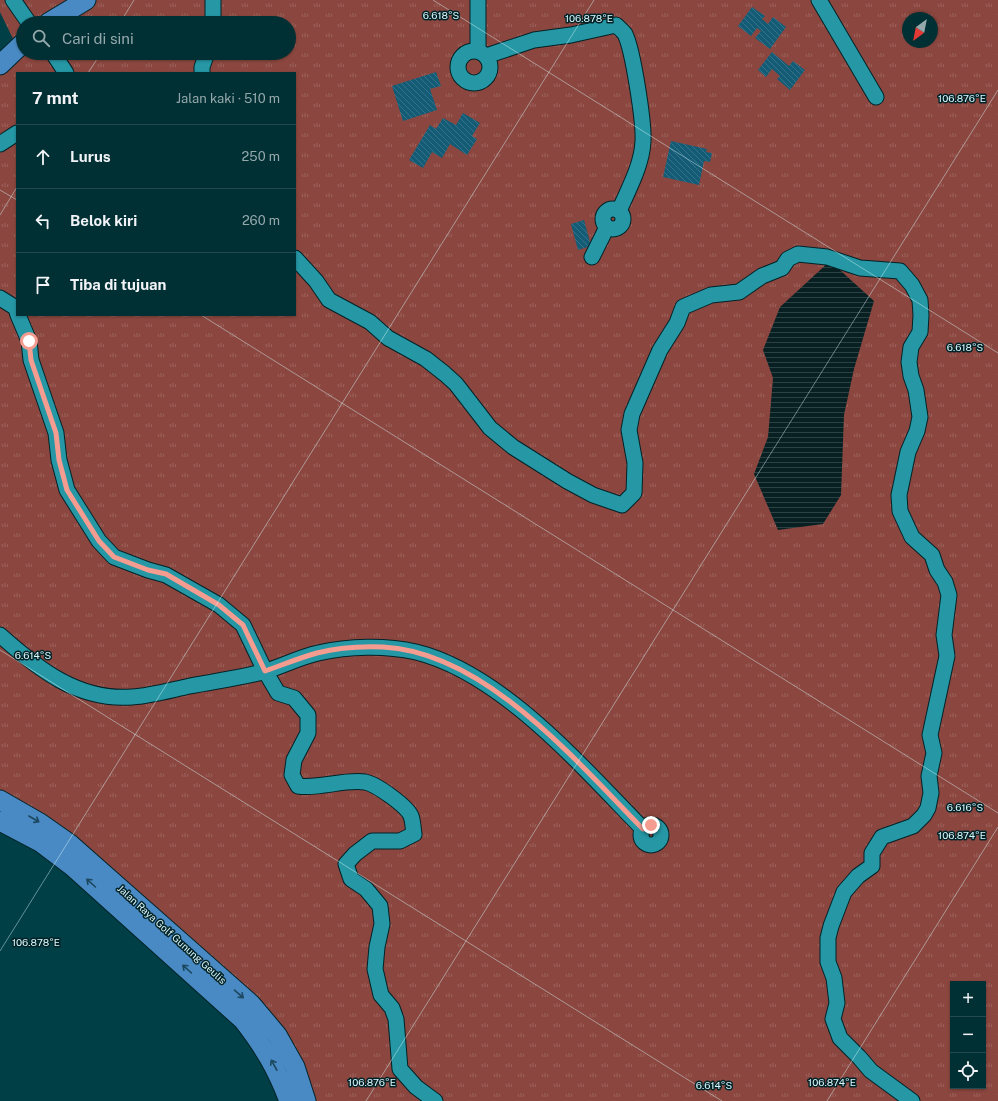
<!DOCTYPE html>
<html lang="id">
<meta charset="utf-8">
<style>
body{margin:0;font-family:"Public Sans",sans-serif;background:#0e3b40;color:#f1f3f6}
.controls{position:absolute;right:12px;bottom:12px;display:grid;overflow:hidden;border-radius:0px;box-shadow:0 1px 3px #0004}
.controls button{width:36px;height:36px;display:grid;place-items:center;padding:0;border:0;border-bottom:1px solid #224a4f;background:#002f34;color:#f1f3f6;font:20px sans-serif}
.compass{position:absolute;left:902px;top:12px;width:36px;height:36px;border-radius:50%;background:#002f34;box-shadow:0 1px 3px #0004;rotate:212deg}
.stop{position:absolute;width:12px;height:12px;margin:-9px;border:3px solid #f59c91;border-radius:50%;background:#fff}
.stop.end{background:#f59c91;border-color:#fff;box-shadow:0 1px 4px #0008}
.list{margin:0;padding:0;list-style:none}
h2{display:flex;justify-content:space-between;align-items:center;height:52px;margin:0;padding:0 16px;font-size:17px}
h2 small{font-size:13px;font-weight:400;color:#95a9ac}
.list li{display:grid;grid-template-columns:26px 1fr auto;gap:12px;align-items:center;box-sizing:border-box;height:64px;padding:0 16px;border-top:1px solid #224a4f}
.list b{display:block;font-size:15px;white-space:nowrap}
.list em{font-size:13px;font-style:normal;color:#95a9ac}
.icon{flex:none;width:22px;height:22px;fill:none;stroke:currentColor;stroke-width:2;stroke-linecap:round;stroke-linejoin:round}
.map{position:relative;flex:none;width:998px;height:1101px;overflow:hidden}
.search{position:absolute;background:#002f34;box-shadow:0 1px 3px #0004;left:16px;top:16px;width:280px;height:44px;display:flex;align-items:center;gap:10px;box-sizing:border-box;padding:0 14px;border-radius:22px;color:#95a9ac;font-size:15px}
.panel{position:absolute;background:#002f34;box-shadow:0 1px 3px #0004;left:16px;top:72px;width:280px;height:244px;border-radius:0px}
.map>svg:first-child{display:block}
.grass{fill:url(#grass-tufts);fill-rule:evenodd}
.water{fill:url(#water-rules)}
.building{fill:url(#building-back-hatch)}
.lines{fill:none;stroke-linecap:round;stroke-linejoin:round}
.minor-casing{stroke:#012328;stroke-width:17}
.major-casing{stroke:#012328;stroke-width:21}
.minor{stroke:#2597a5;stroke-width:15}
.major{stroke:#4a8ac4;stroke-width:19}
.oneway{stroke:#1b475f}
.route{stroke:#f59c91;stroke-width:5}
.ticks{fill:none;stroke:#dcf8fc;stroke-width:1;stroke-opacity:0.45}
.labels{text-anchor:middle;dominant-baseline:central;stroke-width:3;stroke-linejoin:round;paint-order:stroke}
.street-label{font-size:10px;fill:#dcf8fc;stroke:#012328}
.ticks-label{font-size:10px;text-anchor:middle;fill:#dcf8fc;stroke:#012328;stroke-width:3;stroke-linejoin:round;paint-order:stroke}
</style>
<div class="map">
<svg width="998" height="1101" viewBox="0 0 998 1101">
<defs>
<pattern id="grass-tufts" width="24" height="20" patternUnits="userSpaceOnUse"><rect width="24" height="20" fill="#8b473f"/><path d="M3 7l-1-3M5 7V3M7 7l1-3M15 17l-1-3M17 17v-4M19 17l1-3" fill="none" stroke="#9b625c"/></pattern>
<pattern id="water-rules" width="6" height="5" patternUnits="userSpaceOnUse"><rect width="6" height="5" fill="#092023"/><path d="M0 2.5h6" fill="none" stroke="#2c4144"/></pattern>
<pattern id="building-back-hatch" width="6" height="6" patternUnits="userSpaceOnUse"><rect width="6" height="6" fill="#145b75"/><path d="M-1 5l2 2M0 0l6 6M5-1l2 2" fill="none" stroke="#36738a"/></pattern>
</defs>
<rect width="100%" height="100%" fill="#003f46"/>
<path class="grass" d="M0,0H998V1101H289L261,1043L73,867L0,821V65L17,47L0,12ZM908,18H932V42H908ZM23,23H289V53H23ZM17,73H295V315H17ZM953,984H983V1086H953Z"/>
<polygon class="water" points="830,261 874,301 854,369 844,415 841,495 823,524 778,530 754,474 768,437 773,378 763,350 780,307"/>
<g class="building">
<polygon points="752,7 765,16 762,19 768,24 773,17 786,27 770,49 755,38 761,31 757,28 751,36 738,26"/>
<polygon points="772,52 789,66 793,61 805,70 790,90 777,79 780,76 772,69 766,77 758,70"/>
<polygon points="436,72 441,86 430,89 437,110 403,121 392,86"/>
<polygon points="463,113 480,123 472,136 477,139 467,155 450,144 442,158 432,152 423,168 409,160 430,125 436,129 443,118 456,125"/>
<polygon points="671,141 707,149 706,152 712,153 710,162 704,161 699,185 663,177"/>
<polygon points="584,220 591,246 578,250 571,224"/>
</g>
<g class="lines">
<g class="minor-casing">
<g id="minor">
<polyline points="13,0 29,23"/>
<polyline points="478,0 478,51"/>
<polyline points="819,0 876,97"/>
<polyline points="213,23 213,0"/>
<circle cx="474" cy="67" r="16"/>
<polyline points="53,53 66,73"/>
<path d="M486,56L534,40L571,35L616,25C619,28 623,31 625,34C633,50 644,122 643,141C642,165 629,188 619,211"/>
<polyline points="202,73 202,67 207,53"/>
<polyline points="0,144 17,133"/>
<circle cx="613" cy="219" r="10"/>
<polyline points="592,257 607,227"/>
<polyline points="295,258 316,281 329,300 370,322 388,338 426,359 445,374 456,384 490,428 513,447 567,481 593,495 622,505 634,493 635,463 629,430 632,414 660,350 677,323 683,307 711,295 739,292 762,276 782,268 788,259 798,254 827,257 860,268 900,271 912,285 920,300 921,315 920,332 911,347 909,362 911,376 916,390 920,417 917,431 908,452 899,495 900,511 912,537 932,555 937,570 945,582 949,595 944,635 947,656 930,735 934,753 929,776 931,793 928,808 924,815 913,826 882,837 872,853 872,866 858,876 844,892 831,926 828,938 828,962 834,978 837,1003 833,1019 840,1038 859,1057 871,1071 912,1101"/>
<polyline points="0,298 16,308 17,312"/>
<path d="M18,315L29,341L31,360L56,433L59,460L67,490L99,541L114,557L148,570L166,575L219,605L243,625L265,671L278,693L294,698L308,715V733L294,760L292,775L298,786C320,789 344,779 365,782C376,784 407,806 411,816C413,821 413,828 414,834L400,841H372L355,854L346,864L351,879L366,889L380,906L382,924L377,947L375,969L381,995L392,1008L396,1019L400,1069L416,1087L435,1101"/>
<path d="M0,635C38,669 78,701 132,697C151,696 171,690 190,686C215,681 241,678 266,671C283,666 300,657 318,653C349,646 385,645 416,652C502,673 583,768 643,829"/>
<circle cx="651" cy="835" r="10"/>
</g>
</g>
<g class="major-casing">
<g id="major">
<polyline points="48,23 86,0"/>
<polyline points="0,65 23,43"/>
<polyline points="0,800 40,823 70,844 251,1004 277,1035 295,1067 306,1101"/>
<path d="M0,821L40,842L73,867L243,1020C264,1047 277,1069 289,1101"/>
</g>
</g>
<use href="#minor" class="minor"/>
<use href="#major" class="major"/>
</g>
<defs><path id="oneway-shaft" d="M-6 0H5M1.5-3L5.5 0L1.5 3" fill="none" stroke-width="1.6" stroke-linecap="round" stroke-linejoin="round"/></defs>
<g class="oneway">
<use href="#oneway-shaft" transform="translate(34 819) rotate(30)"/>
<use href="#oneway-shaft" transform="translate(91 883) rotate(-138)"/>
<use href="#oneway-shaft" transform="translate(187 969) rotate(-138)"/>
<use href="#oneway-shaft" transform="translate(239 994) rotate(41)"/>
<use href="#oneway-shaft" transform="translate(274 1065) rotate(-119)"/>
</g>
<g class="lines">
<path class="route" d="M29,341L31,360L56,433L59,460L67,490L99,541L114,557L148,570L166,574L219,605L243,625L265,671C282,665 299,658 317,653C337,648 362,646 383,647C485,652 576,761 643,829L651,825"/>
</g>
<path class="ticks" d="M433,0L998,353M120,23L134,0M88,73L101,53M0,190L17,200M0,215L17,187M201,315L998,813M0,650L722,1101M0,951L594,0M366,1101L998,90M827,1101L998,827"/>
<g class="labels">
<g class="street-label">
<text transform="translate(172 934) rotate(42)">Jalan Raya Golf Gunung Geulis</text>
</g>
</g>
<g class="ticks-label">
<text x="441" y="19">6.618°S</text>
<text x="589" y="22">106.878°E</text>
<text x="962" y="102">106.876°E</text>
<text x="965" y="351">6.618°S</text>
<text x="33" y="659">6.614°S</text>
<text x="965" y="811">6.616°S</text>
<text x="962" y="839">106.874°E</text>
<text x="36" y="946">106.878°E</text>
<text x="372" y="1086">106.876°E</text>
<text x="832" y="1086">106.874°E</text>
<text x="714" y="1089">6.614°S</text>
</g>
</svg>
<div class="controls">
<button>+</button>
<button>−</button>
<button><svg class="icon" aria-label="locate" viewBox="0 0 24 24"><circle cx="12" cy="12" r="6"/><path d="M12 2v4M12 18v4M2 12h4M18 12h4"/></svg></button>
</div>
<svg class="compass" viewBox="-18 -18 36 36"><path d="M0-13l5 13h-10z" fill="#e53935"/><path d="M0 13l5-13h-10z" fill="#95a9ac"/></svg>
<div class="stop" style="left:29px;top:341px"></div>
<div class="stop end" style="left:651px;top:825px"></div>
<div class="search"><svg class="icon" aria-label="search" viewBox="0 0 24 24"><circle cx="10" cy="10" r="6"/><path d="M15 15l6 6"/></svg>Cari di sini</div>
<section class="panel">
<h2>7 mnt<small>Jalan kaki · 510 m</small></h2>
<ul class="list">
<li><svg class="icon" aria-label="ahead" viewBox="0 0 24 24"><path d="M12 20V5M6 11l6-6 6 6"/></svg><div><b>Lurus</b></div><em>250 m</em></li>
<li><svg class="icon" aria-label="left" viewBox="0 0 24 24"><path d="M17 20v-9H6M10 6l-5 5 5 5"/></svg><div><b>Belok kiri</b></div><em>260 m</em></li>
<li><svg class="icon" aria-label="arrive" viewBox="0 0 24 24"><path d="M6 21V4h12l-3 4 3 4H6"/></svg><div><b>Tiba di tujuan</b></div></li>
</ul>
</section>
</div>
